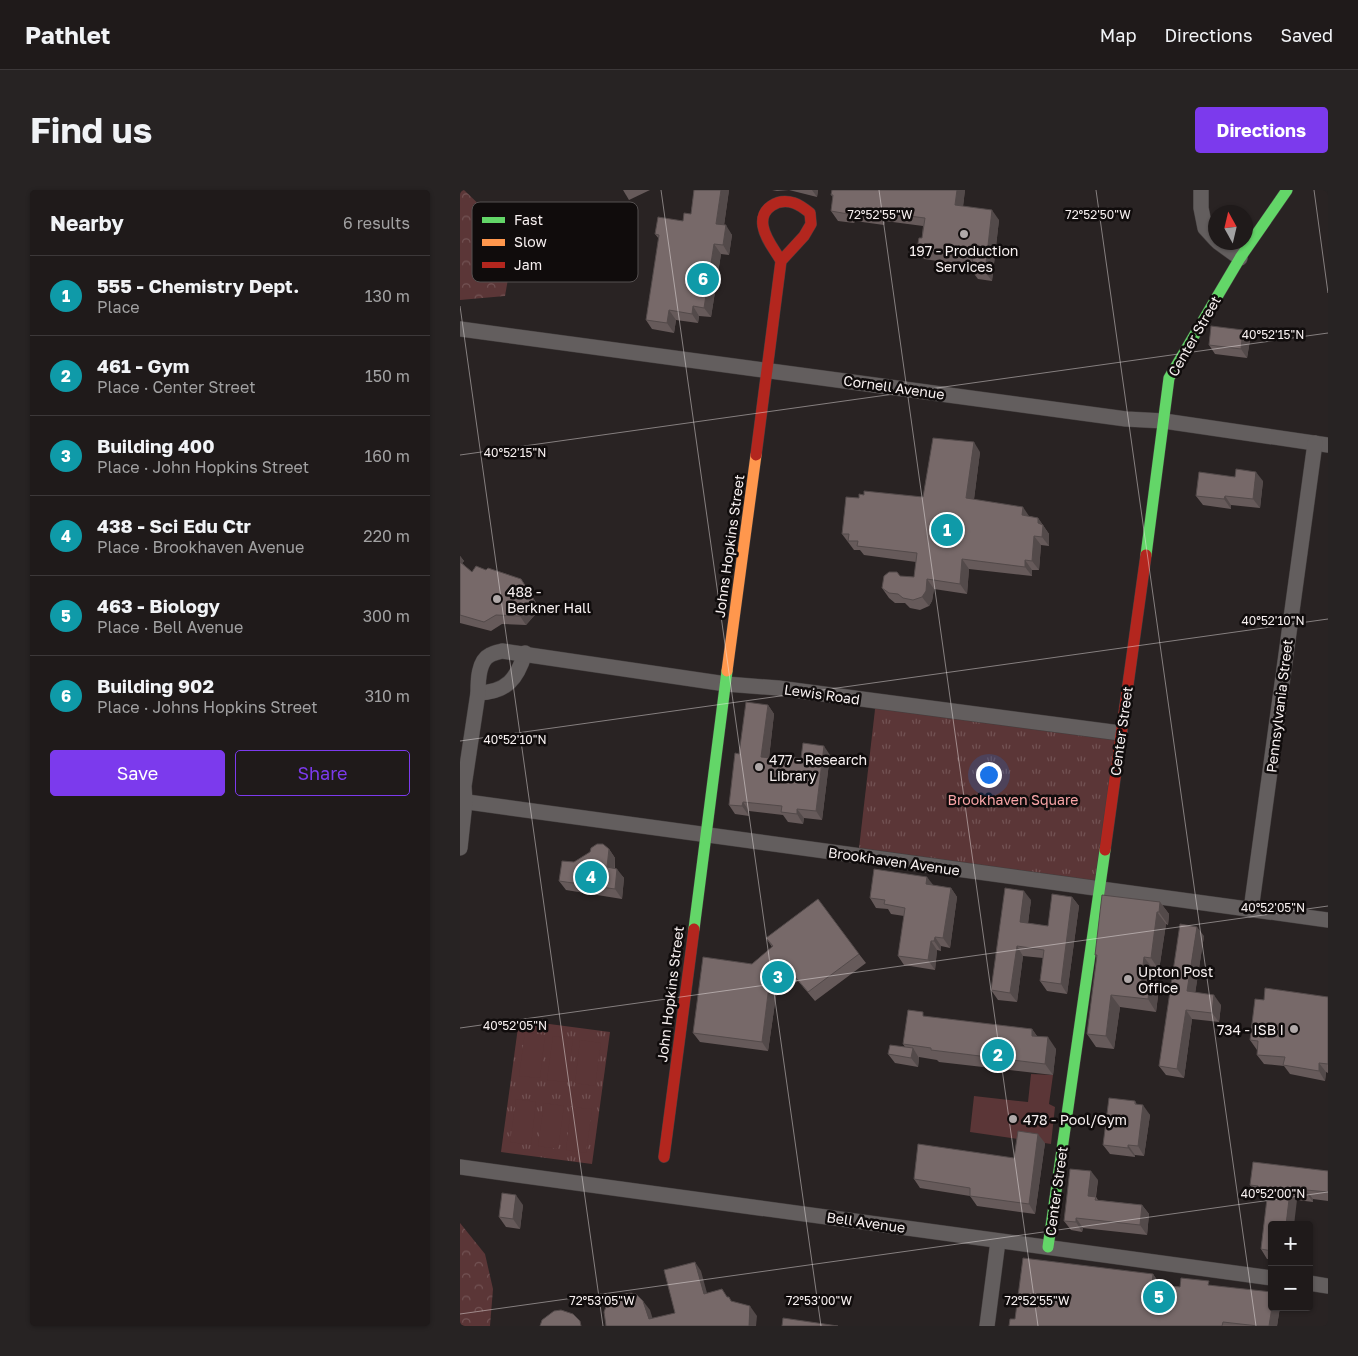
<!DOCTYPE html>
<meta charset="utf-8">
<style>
body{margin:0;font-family:"Golos Text",sans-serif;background:#272323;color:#f1f3f6}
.controls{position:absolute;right:15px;bottom:15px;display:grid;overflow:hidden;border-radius:5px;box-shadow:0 1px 4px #0004}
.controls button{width:45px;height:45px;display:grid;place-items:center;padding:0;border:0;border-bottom:1px solid #3c3839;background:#1f1a1a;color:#f1f3f6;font:25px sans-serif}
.compass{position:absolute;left:748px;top:15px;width:45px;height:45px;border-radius:50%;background:#1f1a1a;box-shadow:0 1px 4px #0004;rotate:352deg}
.you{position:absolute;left:528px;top:584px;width:18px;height:18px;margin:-12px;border:4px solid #fff;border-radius:50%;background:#1a73e8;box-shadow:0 0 0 8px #1a73e833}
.badge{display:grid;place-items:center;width:32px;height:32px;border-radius:50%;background:#7c3aed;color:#fff;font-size:16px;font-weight:700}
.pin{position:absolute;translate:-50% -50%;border:2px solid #fff;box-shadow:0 1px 5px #0006}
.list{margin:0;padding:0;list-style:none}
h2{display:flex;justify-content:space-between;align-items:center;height:65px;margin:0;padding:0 20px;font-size:21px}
h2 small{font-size:16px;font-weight:400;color:#a1a1a2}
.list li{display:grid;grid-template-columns:32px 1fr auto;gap:15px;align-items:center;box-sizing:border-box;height:80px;padding:0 20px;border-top:1px solid #3c3839}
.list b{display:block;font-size:19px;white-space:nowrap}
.list p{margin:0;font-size:16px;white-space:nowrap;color:#a1a1a2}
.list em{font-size:16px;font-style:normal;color:#a1a1a2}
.actions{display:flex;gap:10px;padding:15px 20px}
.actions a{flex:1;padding:11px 0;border:1px solid #7c3aed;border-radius:5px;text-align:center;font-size:18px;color:#7c3aed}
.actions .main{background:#7c3aed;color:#fff}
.map{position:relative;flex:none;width:868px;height:1136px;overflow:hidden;border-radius:5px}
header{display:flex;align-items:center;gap:30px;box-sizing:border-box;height:70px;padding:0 25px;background:#1f1a1a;border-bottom:1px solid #3c3839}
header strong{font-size:24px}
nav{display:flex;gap:28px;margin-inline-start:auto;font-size:18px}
.intro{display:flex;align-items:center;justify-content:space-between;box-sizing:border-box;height:120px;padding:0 30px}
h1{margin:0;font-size:35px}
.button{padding:12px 22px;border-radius:5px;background:#7c3aed;color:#fff;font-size:18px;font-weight:700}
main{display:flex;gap:30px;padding:0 30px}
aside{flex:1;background:#1f1a1a;border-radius:5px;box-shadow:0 1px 4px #0004}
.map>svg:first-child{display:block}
.grass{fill:url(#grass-tufts)}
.forest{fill:url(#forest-crowns)}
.garden{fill:#5b3637}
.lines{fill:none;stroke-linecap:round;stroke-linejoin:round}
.street-casing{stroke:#433e3e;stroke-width:16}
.fast-casing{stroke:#433e3e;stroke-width:12}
.slow-casing{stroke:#433e3e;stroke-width:12}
.jam-casing{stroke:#433e3e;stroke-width:12}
.street{stroke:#635e5e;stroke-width:15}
.fast{stroke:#63d668;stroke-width:11}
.slow{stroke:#ff974d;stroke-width:11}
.jam{stroke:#b3261e;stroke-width:11}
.wall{fill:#665a5a}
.shaded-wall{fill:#534a4a}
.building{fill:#776969;stroke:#534a4a}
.ticks{fill:none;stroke:#f7f0f0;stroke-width:1;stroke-opacity:0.45}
.poi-dot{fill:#afa8a8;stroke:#100c0c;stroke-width:2}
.labels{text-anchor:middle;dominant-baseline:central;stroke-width:5;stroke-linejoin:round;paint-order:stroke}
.poi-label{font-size:14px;fill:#f7f0f0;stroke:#100c0c;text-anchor:start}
.street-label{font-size:14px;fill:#f7f0f0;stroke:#100c0c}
.park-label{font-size:14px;fill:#f9a5a7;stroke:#100c0c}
.key{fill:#100c0c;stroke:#555050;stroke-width:1}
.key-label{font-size:14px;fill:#f7f0f0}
.ticks-label{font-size:12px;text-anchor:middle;fill:#f7f0f0;stroke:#100c0c;stroke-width:5;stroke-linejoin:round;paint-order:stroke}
</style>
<header>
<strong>Pathlet</strong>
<nav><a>Map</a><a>Directions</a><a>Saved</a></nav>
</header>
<div class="intro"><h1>Find us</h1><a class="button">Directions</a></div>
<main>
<aside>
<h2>Nearby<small>6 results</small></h2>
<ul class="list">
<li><span class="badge" style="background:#0f9aa8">1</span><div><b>555 - Chemistry Dept.</b><p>Place</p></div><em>130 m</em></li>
<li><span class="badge" style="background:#0f9aa8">2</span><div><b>461 - Gym</b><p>Place · Center Street</p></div><em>150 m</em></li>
<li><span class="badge" style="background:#0f9aa8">3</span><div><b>Building 400</b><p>Place · John Hopkins Street</p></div><em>160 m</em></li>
<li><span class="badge" style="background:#0f9aa8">4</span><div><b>438 - Sci Edu Ctr</b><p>Place · Brookhaven Avenue</p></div><em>220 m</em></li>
<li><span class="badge" style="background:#0f9aa8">5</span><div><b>463 - Biology</b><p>Place · Bell Avenue</p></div><em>300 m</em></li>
<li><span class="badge" style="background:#0f9aa8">6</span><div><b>Building 902</b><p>Place · Johns Hopkins Street</p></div><em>310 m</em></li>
</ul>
<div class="actions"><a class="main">Save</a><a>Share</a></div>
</aside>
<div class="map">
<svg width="868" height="1136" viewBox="0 0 868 1136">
<defs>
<pattern id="grass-tufts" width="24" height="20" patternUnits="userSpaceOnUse" patternTransform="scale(1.25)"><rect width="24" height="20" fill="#5b3637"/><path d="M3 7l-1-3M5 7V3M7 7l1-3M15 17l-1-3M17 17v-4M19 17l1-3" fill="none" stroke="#735354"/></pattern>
<pattern id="forest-crowns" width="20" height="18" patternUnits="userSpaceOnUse" patternTransform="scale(1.25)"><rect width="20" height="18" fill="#5b3637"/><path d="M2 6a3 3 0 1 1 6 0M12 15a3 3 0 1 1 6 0" fill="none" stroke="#735354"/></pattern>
</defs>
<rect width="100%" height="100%" fill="#292323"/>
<g class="grass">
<polygon points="416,511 660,543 640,700 398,667"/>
<polygon points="59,830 150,842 132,974 41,962"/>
</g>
<g class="forest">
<polygon points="0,0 4,0 55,49 45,106 0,110"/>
<polygon points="0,1033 25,1064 33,1099 30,1136 0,1136"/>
</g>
<g class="garden">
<polygon points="65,842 85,845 80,888 59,886"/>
<polygon points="93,846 113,849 107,892 87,890"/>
<polygon points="120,850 141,853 135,896 115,893"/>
<polygon points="571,884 593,885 589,914 595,917 591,954 510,942 514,906 568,912"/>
<polygon points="56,909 76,912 71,955 50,952"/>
<polygon points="84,913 104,916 98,959 78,956"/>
<polygon points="111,917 132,919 126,963 106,960"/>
</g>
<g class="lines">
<g class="street-casing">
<g id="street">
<polyline points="741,0 741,18 745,38 756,50"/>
<polyline points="758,52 780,68"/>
<polyline points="0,139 666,229 704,231 868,255"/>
<path d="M18,503C47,502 57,489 65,463"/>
<polyline points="0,611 868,730"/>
<path d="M0,658L5,612L4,596L18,503C18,491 18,471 30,465C33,463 38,462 42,461L266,494L318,498L660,543"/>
<polyline points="791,720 855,253"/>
<polyline points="0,977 812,1088"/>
<polyline points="849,1093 868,1096"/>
<polyline points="527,1136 538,1051"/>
</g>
</g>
<g class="fast-casing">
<g id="fast">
<polyline points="686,365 709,188 780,68 827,0"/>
<polyline points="234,739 267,481"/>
<polyline points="588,1057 645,660"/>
</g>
</g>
<g class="slow-casing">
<polyline id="slow" points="267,481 296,265"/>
</g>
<g class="jam-casing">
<g id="jam">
<path d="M296,265L321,71C315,60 305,49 303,36C300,18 318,8 334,13C340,15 345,19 350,23L351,34L344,46L321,71"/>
<polyline points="645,660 686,365"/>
<polyline points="204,967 234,739"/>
</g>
</g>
<use href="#street" class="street"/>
<use href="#fast" class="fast"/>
<use href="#slow" class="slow"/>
<use href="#jam" class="jam"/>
</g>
<g class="wall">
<polygon points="163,0 190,0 169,10"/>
<polygon points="234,0 269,0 264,35 272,45 269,65 261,64 251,127 239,126 238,133 216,130 214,143 192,139 186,130 199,49 195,44 223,31 231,24"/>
<polygon points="312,0 358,0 357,7 329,0 317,1"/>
<polygon points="372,0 505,0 503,16 539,30 532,91 518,89 511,80 512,76 464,69 457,59 462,48 463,36 425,31 424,35 395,31 394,33 378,31 371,21 373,7 371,5"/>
<polygon points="790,150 787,168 755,164 749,155"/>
<polygon points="520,262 514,309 569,326 578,328 589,344 589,356 581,355 579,380 572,380 572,386 509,379 507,404 474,399 472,411 469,416 460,420 450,418 445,413 435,413 429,408 422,398 440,386 454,387 456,372 404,365 400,360 394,360 382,344 399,308 463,307"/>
<polygon points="803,291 800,318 771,315 771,319 743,315 736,306"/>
<polygon points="0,366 4,371 2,373 12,382 67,398 80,419 66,435 42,434 31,441 0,433"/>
<polygon points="308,515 314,524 309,568 332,570 341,568 370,565 362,630 344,628 343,634 328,632 323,625 289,621 289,626 275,624 269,615 279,564"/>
<polygon points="149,659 155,668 155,678 164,688 162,709 106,700 99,691 114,672"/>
<polygon points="473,695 491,698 497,707 490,758 481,756 481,761 477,760 475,780 444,775 438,766 444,726 431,724 428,719 416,718 410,708"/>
<polygon points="612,707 619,716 607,804 587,801 580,791 583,768 563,766 557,812 538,810 531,800 571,710 568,733 588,736"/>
<polygon points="700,712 709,724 708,735 706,734 699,780 693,779 691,795 698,806 696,822 660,817 654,859 636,857 627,844 637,768 635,765"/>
<polygon points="744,746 735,803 761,815 759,832 732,829 724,888 706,885 699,876"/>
<polygon points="306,748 399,764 406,773 355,811 338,791 316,806 308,861 240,852 233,843 292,774 312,757"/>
<polygon points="868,807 868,883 866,882 865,891 830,884 824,876 804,874 797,865 798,860 797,860 790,850 804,810"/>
<polygon points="467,827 572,839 577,846 596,859 593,885 479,872 477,870 459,867 459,868 458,877 435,873 428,864 445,857 443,854"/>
<polygon points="675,911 677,915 690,925 684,966 675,965 675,967 650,964 643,955"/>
<polygon points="585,953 575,1024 517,1016 510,1006 460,998 454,989 554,968"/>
<polygon points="868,981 868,1011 853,1009 853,1012 837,1010 812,1035 812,1069 807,1069 801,1059 807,1009 804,1008 802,1006 797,1005 790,995"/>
<polygon points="638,990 636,1007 638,1010 682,1015 689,1024 687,1045 623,1038 622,1042 611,1040 604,1031"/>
<polygon points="63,1015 60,1039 46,1037 39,1027"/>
<polygon points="693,1084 700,1095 720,1097 751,1095 812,1117 820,1117 817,1136 549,1136 555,1129"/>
</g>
<g class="shaded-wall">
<polygon points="261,0 269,0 263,43 256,34"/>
<polygon points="352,0 358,0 357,7"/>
<polygon points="497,0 505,0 502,25 495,15"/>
<polygon points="532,20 539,30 532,91 525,82"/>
<polygon points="388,21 395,31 394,33 388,24"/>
<polygon points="418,22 425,31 424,35 418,25"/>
<polygon points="266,35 272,45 269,65 263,55"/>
<polygon points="254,54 261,64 251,127 244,118"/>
<polygon points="233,116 239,126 238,133 232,124"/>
<polygon points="209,120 216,130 214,143 207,133"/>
<polygon points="783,140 790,150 787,168 781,159"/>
<polygon points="514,252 520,262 513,317 506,308"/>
<polygon points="796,282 803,291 800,318 793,309"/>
<polygon points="765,306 771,315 771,319 764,309"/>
<polygon points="563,317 569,326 562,325"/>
<polygon points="578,328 589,344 589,356 582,347 578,333"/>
<polygon points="574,346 581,355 579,380 572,371"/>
<polygon points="0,366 4,371 0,376"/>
<polygon points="502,369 509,379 507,404 500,394"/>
<polygon points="565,370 572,380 572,386 565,377"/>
<polygon points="61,389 80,419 66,435 60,426"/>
<polygon points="467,389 474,399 472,411 469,416 462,407"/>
<polygon points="308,515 314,524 308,576 301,567"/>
<polygon points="364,556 370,565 362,630 356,621"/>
<polygon points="283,612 289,621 289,626 282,616"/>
<polygon points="337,619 344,628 343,634 337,624"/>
<polygon points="149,659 155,668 154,687 147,677"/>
<polygon points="157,679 164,688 162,709 155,699"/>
<polygon points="467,687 474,696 466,694"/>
<polygon points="491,698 497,707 490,758 483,748"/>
<polygon points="564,701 571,710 567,741 560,732"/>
<polygon points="612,707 619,716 607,804 601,794"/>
<polygon points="700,712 709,724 708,735 699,722"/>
<polygon points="697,722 706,734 699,780 691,768"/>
<polygon points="737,737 744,746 734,811 727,801"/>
<polygon points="475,747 481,756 481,761 474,751"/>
<polygon points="471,751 477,760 475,780 468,770"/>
<polygon points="557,756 563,766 557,812 550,803"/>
<polygon points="684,767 693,779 691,795 698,806 696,822 688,809 681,792"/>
<polygon points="309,796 316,806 308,861 302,852"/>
<polygon points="651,805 660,817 654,859 646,846"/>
<polygon points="754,805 761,815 759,832 752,823"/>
<polygon points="726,820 732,829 724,888 717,879"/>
<polygon points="572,839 580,851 572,846"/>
<polygon points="588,847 596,859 593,885 585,874"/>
<polygon points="453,858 459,868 458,877 451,868"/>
<polygon points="859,873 866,882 865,891 859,881"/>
<polygon points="683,915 690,925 684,966 678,956"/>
<polygon points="578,944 585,953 575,1024 569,1014"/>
<polygon points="668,955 675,965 675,967 668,958"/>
<polygon points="631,981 638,990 634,1016 628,1006"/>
<polygon points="846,1000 853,1009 853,1012 846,1003"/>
<polygon points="830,1001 837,1010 834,1035 826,1035"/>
<polygon points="56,1005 63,1015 60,1039 53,1029"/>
<polygon points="682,1015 689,1024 687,1045 680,1035"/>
<polygon points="616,1028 623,1038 622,1042 616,1032"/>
<polygon points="235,1072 241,1081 250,1114 244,1104"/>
<polygon points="693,1084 700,1094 698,1103 692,1094"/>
<polygon points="183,1111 190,1120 195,1136 189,1129"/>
<polygon points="290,1116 297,1126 296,1136 289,1136"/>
<polygon points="812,1117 820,1117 817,1136 809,1136"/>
</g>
<g class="building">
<polygon points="234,0 261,0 256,34 266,35 263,55 254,54 244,118 233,116 232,124 209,120 207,133 186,130 199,45 195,44 198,27 223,31 224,23 231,24"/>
<polygon points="372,0 497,0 495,15 532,20 525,82 511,80 513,68 457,59 459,48 462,48 465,28 418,22 418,25 388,21 388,24 371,21 373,5 371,5"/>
<polygon points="751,136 783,140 781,159 749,155"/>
<polygon points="473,248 514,252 506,308 563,317 562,325 578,328 578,333 583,335 582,347 574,346 572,371 565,370 565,377 502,369 500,394 467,389 466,401 462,407 453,410 443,408 438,404 429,403 422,398 424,386 429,382 437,382 440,386 454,387 457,363 397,356 398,351 388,351 389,344 382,344 386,307 399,308 399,304 404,305 404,301 463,307"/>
<polygon points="776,279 796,282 793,309 765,306 764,309 736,306 739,282 775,287"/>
<polygon points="0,372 12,382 16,376 26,380 28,378 61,389 74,410 60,426 36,425 24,432 0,425"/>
<polygon points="286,512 308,515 301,567 332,570 332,567 341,568 343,553 364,556 356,621 337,619 337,624 321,622 322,616 283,612 282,616 269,615 275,563 279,564"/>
<polygon points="137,654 143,654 149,659 147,677 157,679 155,699 99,691 102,671 114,672 130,662 131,658"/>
<polygon points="414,679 467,687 466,694 491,698 483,748 475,747 474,751 471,751 468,770 438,766 445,718 424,714 425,710 410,708"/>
<polygon points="545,698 564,701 560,732 588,736 592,704 612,707 601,794 580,791 584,760 557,756 550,803 531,800"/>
<polygon points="642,705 700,712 699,722 697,722 691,768 684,767 681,792 690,794 688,809 651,805 646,846 627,844 637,765 635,765"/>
<polygon points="358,709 399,764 348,802 331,782 309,796 302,852 233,843 243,767 292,774 313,756 306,748"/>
<polygon points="720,734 737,737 727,801 754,805 752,823 726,820 717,879 699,876"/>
<polygon points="805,798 868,807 868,874 859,873 859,881 823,875 825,867 797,865 798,851 790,850 795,809 804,810"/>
<polygon points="448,820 463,822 463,826 572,839 572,846 588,847 585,874 471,860 471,858 443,854"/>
<polygon points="430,855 453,858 451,868 428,864"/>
<polygon points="649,908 675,911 675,914 683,915 678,956 668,955 668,958 643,955"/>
<polygon points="558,941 578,944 569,1014 510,1006 510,998 454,989 458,954 554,968"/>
<polygon points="793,972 868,981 868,1002 846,1000 846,1003 830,1001 826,1035 812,1035 812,1061 801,1059 808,1000 797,999 798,996 790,995"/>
<polygon points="610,979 631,981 628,1006 636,1007 635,1010 682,1015 680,1035 616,1028 616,1032 604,1031"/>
<polygon points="42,1003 56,1005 53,1029 39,1027"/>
<polygon points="563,1068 693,1084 692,1094 720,1097 721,1088 749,1091 748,1095 812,1102 812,1117 809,1136 798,1136 763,1132 762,1136 549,1136 550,1129 555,1129"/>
<polygon points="235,1072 244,1104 262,1099 267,1107 269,1107 271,1111 290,1116 289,1136 146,1136 144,1122 147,1114 157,1105 171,1103 176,1104 183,1111 189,1129 215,1123 204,1080"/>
<polygon points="101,1120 113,1124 120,1131 121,1136 80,1136 82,1130 94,1121"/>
<polygon points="323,1128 378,1136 322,1136"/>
</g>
<path class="ticks" d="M201,0L361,1136M419,0L578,1136M636,0L796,1136M854,0L868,103M0,116L143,1136M0,265L868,143M0,551L868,429M0,838L868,716M0,1124L868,1002"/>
<g class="poi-dot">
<circle cx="504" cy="44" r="5"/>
<circle cx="37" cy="409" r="5"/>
<circle cx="299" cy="577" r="5"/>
<circle cx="668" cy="789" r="5"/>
<circle cx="834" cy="839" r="5"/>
<circle cx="553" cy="929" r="5"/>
</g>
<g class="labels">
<g class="poi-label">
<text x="504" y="60" text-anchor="middle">197 - Production<tspan x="504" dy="16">Services</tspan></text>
<text x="47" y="401">488 -<tspan x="47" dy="16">Berkner Hall</tspan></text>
<text x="309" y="569">477 - Research<tspan x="309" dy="16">Library</tspan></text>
<text x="678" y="781">Upton Post<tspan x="678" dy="16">Office</tspan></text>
<text x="824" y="839" text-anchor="end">734 - ISB I</text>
<text x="563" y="929">478 - Pool/Gym</text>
</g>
<g class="street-label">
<text transform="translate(734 146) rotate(-60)">Center Street</text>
<text transform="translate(434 197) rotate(8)">Cornell Avenue</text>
<text transform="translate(269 356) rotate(-82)">Johns Hopkins Street</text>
<text transform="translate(362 504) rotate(8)">Lewis Road</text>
<text transform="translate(819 516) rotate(-83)">Pennsylvania Street</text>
<text transform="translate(661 541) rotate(-82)">Center Street</text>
<text transform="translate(434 671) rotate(8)">Brookhaven Avenue</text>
<text transform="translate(210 804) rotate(-83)">John Hopkins Street</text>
<text transform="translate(596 1001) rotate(-82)">Center Street</text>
<text transform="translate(406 1032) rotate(8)">Bell Avenue</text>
</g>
<g class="park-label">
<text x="553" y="609">Brookhaven Square</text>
</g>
</g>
<rect x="12" y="12" width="166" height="80" rx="8" class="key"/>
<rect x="22" y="27" width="23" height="6" fill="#63d668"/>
<rect x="22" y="49" width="23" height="7" fill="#ff974d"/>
<rect x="22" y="72" width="23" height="6" fill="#b3261e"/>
<g class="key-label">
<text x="54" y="35">Fast</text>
<text x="54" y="57">Slow</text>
<text x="54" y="80">Jam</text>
</g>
<g class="ticks-label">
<text x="420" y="29">72°52'55"W</text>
<text x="638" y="29">72°52'50"W</text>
<text x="813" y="149">40°52'15"N</text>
<text x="55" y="267">40°52'15"N</text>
<text x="813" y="435">40°52'10"N</text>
<text x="55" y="554">40°52'10"N</text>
<text x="813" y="722">40°52'05"N</text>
<text x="55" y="840">40°52'05"N</text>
<text x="813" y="1008">40°52'00"N</text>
<text x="142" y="1115">72°53'05"W</text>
<text x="359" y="1115">72°53'00"W</text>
<text x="577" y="1115">72°52'55"W</text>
</g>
</svg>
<div class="controls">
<button>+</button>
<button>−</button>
</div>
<svg class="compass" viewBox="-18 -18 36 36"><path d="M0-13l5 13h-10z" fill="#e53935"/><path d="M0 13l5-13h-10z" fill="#a1a1a2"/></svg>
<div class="you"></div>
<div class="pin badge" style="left:487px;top:340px;background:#0f9aa8">1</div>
<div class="pin badge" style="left:538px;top:865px;background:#0f9aa8">2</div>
<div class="pin badge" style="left:318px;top:787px;background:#0f9aa8">3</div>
<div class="pin badge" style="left:131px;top:687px;background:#0f9aa8">4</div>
<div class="pin badge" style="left:699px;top:1107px;background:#0f9aa8">5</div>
<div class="pin badge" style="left:243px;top:89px;background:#0f9aa8">6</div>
</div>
</main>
